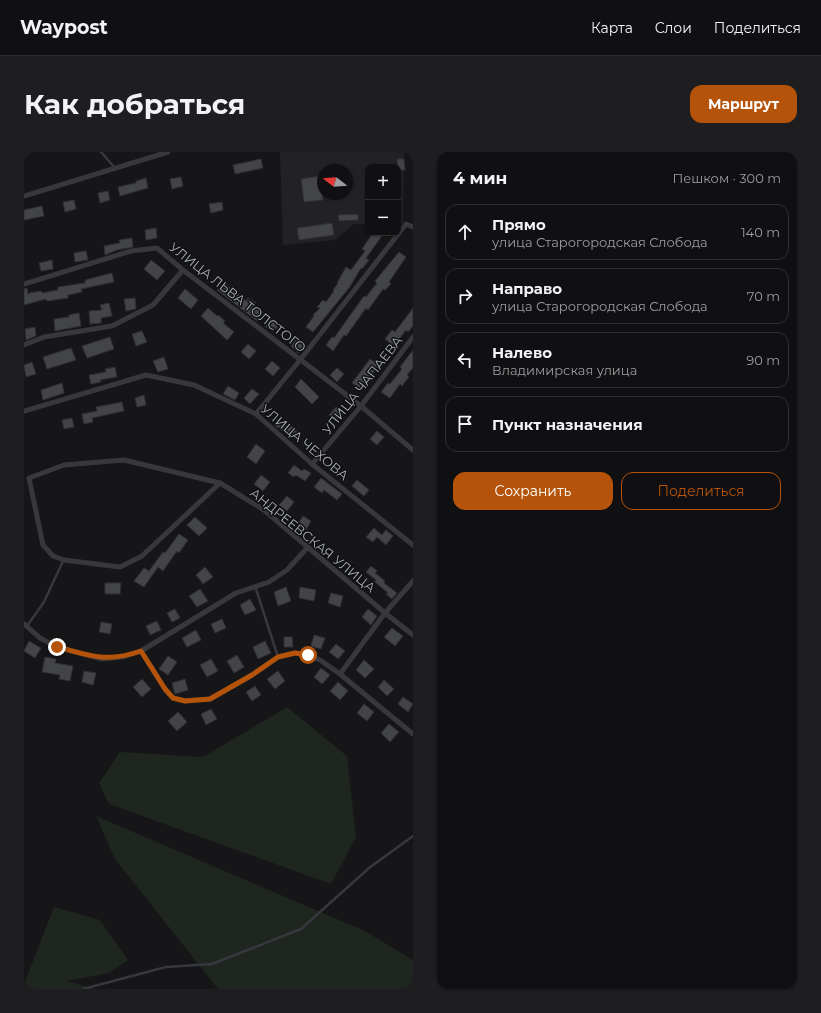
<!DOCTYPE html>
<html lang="ru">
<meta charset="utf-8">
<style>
body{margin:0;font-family:Montserrat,sans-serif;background:#1e1e20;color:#f1f3f6}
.controls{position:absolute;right:12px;top:12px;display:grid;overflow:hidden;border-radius:8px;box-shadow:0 1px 3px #0004}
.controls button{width:36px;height:36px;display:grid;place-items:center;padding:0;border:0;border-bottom:1px solid #303032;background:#101012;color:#f1f3f6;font:20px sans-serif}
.compass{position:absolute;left:293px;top:12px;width:36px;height:36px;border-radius:50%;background:#101012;box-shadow:0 1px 3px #0004;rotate:287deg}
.stop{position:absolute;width:12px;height:12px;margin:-9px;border:3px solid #b45309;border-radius:50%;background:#fff}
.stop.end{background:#b45309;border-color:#fff;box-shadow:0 1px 4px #0008}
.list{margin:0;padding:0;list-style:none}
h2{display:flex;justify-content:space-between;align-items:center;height:52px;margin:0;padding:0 16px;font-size:17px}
h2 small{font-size:13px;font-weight:400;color:#9c9d9f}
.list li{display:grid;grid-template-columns:26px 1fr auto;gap:12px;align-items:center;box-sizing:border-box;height:56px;margin:0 8px 8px;padding:0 8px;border:1px solid #303032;border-radius:12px}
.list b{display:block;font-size:15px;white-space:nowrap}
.list p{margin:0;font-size:13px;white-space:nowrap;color:#9c9d9f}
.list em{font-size:13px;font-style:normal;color:#9c9d9f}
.actions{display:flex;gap:8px;padding:12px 16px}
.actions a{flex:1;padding:9px 0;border:1px solid #b45309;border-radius:12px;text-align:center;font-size:14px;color:#b45309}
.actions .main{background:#b45309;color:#fff}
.icon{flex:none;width:22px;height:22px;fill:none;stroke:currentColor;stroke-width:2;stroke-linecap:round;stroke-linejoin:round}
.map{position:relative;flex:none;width:389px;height:837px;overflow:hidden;border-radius:12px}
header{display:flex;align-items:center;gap:24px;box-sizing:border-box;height:56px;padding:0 20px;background:#101012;border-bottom:1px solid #303032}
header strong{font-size:19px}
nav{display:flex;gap:22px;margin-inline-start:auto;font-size:14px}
.intro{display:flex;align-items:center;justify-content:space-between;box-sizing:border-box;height:96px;padding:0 24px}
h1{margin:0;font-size:28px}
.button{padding:10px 18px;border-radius:12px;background:#b45309;color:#fff;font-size:14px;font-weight:700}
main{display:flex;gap:24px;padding:0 24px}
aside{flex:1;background:#101012;border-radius:12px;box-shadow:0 1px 3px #0004}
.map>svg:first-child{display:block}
.built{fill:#222225;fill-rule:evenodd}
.green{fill:#1e261f}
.building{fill:#424448;stroke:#303034}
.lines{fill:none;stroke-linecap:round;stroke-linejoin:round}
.lane{stroke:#37383d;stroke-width:2.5}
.street{stroke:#37383d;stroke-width:5}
.route{stroke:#b45309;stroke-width:5}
.labels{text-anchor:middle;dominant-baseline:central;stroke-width:3;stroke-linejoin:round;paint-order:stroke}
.street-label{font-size:13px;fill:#a8aeb8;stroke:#111113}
</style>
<header>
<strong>Waypost</strong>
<nav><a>Карта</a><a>Слои</a><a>Поделиться</a></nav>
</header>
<div class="intro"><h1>Как добраться</h1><a class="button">Маршрут</a></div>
<main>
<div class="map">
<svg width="389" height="837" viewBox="0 0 389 837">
<rect width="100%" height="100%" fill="#161618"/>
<path class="built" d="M256,0H380L379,71H374V15H344V72H330L311,88L259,93ZM299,18H323V42H299Z"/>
<g class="green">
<polygon points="263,555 323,604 332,685 307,732 85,652 75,631 96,600 179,605"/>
<polygon points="72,664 341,779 389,808 389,837 194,837 91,707"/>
<polygon points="30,755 76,768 104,808 85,821 43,829 72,837 0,837 0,832"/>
</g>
<g class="building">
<polygon points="237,7 239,16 211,22 209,13"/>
<polygon points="373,7 380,7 381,18 374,18"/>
<polygon points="296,24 299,48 280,50 277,27"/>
<polygon points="157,25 159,34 148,37 146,27"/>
<polygon points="122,26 124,36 96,44 94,35 112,31 112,29"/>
<polygon points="84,39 86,48 76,51 74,41"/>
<polygon points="50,48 52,57 41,60 39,50"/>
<polygon points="198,50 199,58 187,61 185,52"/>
<polygon points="18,54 20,64 0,68 0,58"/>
<polygon points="334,62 334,68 315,69 314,63"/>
<polygon points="308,71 310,83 275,88 273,76"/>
<polygon points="132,76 133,86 122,88 121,78"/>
<polygon points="349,81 360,81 342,106 345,108 338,117 337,116 325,136 289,180 282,175 290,164 289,163 296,156 293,155 299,148 302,150 310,139 309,138 314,131 313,131 322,115 327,118 341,99 338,97"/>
<polygon points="108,86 109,95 93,98 81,103 80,94 96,91 95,88"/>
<polygon points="62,99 64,108 51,110 50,101"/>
<polygon points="375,100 382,105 365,130 367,132 361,138 359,137 344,158 342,156 322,184 320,183 309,199 302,193 308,185 310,186 340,144 342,145 353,131 351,129"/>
<polygon points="28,108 29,117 17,119 15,111"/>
<polygon points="127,108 141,119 133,128 120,117"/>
<polygon points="88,121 90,130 57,137 58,140 44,143 44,146 23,149 22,147 0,153 0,137 3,136 4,143 5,141 17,139 18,141 34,138 34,135 61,131 61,128"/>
<polygon points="200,131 222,149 224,146 232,151 230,153 239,161 233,169 193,138"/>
<polygon points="161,137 174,148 167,157 154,146"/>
<polygon points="111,146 112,157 102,159 100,147"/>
<polygon points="85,151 88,164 77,166 77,171 66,172 65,159 78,158 76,153"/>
<polygon points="184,156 193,164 194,163 201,169 199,171 210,180 203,188 177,164"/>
<polygon points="389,156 389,174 384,180 382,178 370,194 361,187 368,178 371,180"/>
<polygon points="55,161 57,174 31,179 30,167 45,165 45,163"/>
<polygon points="248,166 256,172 249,180 241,174"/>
<polygon points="11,175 12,184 2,188 1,177"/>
<polygon points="118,179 123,190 112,194 108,182"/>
<polygon points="86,185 90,197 63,206 58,194"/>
<polygon points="273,186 281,193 274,201 267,194"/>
<polygon points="224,192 232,199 225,207 217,200"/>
<polygon points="47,196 52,208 23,217 19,205"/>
<polygon points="389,198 389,216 383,223 385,225 378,234 376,232 366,246 357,240 364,231 366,232 378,217 376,215"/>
<polygon points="140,205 144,217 134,220 129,209"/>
<polygon points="346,207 355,213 337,237 328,231"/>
<polygon points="248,209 256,216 249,224 241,217"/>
<polygon points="8,210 12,222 2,225 0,213"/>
<polygon points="91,215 93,225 76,228 77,230 67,232 65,223 82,220 81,217"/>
<polygon points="313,216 320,222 313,230 306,223"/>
<polygon points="277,227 295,245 288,252 271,235"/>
<polygon points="38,231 40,241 19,248 17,238"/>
<polygon points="204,234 215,241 211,248 199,242"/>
<polygon points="228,237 235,242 226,252 220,246"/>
<polygon points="120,243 122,253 113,255 111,246"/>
<polygon points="98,250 100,259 68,266 69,270 60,272 58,262 73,259 72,255"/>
<polygon points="312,255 319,262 312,270 305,263"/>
<polygon points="48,266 50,275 40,277 38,268"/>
<polygon points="254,267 265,276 267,274 273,279 268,285 250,273"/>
<polygon points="353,279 360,285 353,293 346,287"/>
<polygon points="232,292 241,299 232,312 223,305"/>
<polygon points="270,313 278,319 280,317 287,321 281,329 272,323 270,325 264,321"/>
<polygon points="237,323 246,330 239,339 230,332"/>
<polygon points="297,326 318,342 313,348 300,338 298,341 290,335"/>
<polygon points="333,328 345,338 340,344 328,334"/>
<polygon points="263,344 270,350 263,359 255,353"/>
<polygon points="279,364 287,369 282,378 274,372"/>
<polygon points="171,365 183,376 175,384 163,373"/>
<polygon points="350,376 358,383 362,378 369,384 362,393 353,385 349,390 342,385"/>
<polygon points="155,382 164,388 155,401 153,399 139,419 134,415 120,435 110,429 120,416 125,419 139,400 141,401"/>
<polygon points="347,414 353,419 351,421 361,429 360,431 373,441 368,447 362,442 364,441 351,430 352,428 342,420"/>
<polygon points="181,415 189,425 179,432 172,423"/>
<polygon points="81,431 97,431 96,442 81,442"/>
<polygon points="262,435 267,449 254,454 250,440"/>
<polygon points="276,435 292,438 290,449 275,446"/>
<polygon points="176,437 184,449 173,455 165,444"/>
<polygon points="307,441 319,444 316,455 304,451"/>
<polygon points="226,447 232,458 221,463 216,453"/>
<polygon points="151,457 156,466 148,470 143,461"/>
<polygon points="344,457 353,464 347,473 338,465"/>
<polygon points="198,467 202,476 191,481 187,472"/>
<polygon points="133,469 137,478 126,483 122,474"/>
<polygon points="77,470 88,472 86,482 75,480"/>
<polygon points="368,476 379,484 371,494 360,485"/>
<polygon points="172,478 177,488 163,495 158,486"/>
<polygon points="290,483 301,486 297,497 287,494"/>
<polygon points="260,485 268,485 269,495 260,495"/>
<polygon points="5,489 17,496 11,506 0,499"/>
<polygon points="241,489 247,501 234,507 229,495"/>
<polygon points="312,492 321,499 314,507 305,500"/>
<polygon points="213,503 220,515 210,521 203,509"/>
<polygon points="144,504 153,510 144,523 135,517"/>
<polygon points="21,505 32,507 31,511 49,514 46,529 35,527 36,523 18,520"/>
<polygon points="187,507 194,519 183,525 176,513"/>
<polygon points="340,508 350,517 341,526 332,518"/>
<polygon points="297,516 306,523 298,532 290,525"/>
<polygon points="60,519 72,521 69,533 58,530"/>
<polygon points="254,519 261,529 251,537 243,527"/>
<polygon points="118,527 127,537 118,545 109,535"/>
<polygon points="161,527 164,538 151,542 148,531"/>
<polygon points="360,528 370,537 363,544 354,535"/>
<polygon points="314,530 324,539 316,548 306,539"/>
<polygon points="231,534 237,543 228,549 222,540"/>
<polygon points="379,545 389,552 384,560 374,552"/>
<polygon points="340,552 350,560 343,569 333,561"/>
<polygon points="187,557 193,567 182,573 177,562"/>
<polygon points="154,560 163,570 153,579 144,569"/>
<polygon points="365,572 375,580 366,590 357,581"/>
</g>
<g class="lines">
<g class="lane">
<polyline points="77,0 91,16"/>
<polyline points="231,434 254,505"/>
<polyline points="3,474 20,450 39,409"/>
<polyline points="59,837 142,815 188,812 277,777 345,716 389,684"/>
</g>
<g class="street">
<polyline points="0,44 144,0"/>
<polyline points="0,132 107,99 133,96 159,118 337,254 389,298"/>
<polyline points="0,193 20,185 88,174 129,153 159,118"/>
<polyline points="0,259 122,223 170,233 232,262 288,312 389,393"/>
<polyline points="232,262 276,208 382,72 389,75"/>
<polyline points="288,312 337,254 389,185"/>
<polyline points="196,331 118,404 96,415 40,408 29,404 19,393 5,326 40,313 100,308 196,331 240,358 361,461 389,483"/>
<polyline points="0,472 16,486 33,495 78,507 99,505 117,499 212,441 245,430 263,418 284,395"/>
<polyline points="117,499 141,537 149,546 161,549 186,547 228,523 254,505 271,501 284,503 296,508 316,522 389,582"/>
<polyline points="316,522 361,461 389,429"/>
</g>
</g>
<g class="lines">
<path class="route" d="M33,495C68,504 82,511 117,499L141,537L149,546L161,549L186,547L228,523L254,505L271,501L284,503"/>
</g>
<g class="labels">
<g class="street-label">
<text transform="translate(214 145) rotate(38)">УЛИЦА ЛЬВА ТОЛСТОГО</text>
<text transform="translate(338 233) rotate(-52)">УЛИЦА ЧАПАЕВА</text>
<text transform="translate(281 290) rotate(40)">УЛИЦА ЧЕХОВА</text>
<text transform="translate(289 388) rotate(39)">АНДРЕЕВСКАЯ УЛИЦА</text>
</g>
</g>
</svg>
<div class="controls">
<button>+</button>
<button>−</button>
</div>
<svg class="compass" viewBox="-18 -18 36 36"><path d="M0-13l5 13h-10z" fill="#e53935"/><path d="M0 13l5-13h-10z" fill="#9c9d9f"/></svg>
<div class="stop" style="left:284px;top:503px"></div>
<div class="stop end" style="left:33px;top:495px"></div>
</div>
<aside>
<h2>4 мин<small>Пешком · 300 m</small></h2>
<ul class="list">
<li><svg class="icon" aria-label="ahead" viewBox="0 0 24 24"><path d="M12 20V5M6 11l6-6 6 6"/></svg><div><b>Прямо</b><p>улица Старогородская Слобода</p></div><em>140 m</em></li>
<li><svg class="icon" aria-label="right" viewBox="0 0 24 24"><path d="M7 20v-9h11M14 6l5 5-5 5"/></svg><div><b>Направо</b><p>улица Старогородская Слобода</p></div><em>70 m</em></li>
<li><svg class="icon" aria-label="left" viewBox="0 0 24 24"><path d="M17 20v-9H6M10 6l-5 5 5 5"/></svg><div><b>Налево</b><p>Владимирская улица</p></div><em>90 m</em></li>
<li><svg class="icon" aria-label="arrive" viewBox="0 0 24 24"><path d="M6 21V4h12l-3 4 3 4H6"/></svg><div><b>Пункт назначения</b></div></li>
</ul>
<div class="actions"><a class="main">Сохранить</a><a>Поделиться</a></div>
</aside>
</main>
